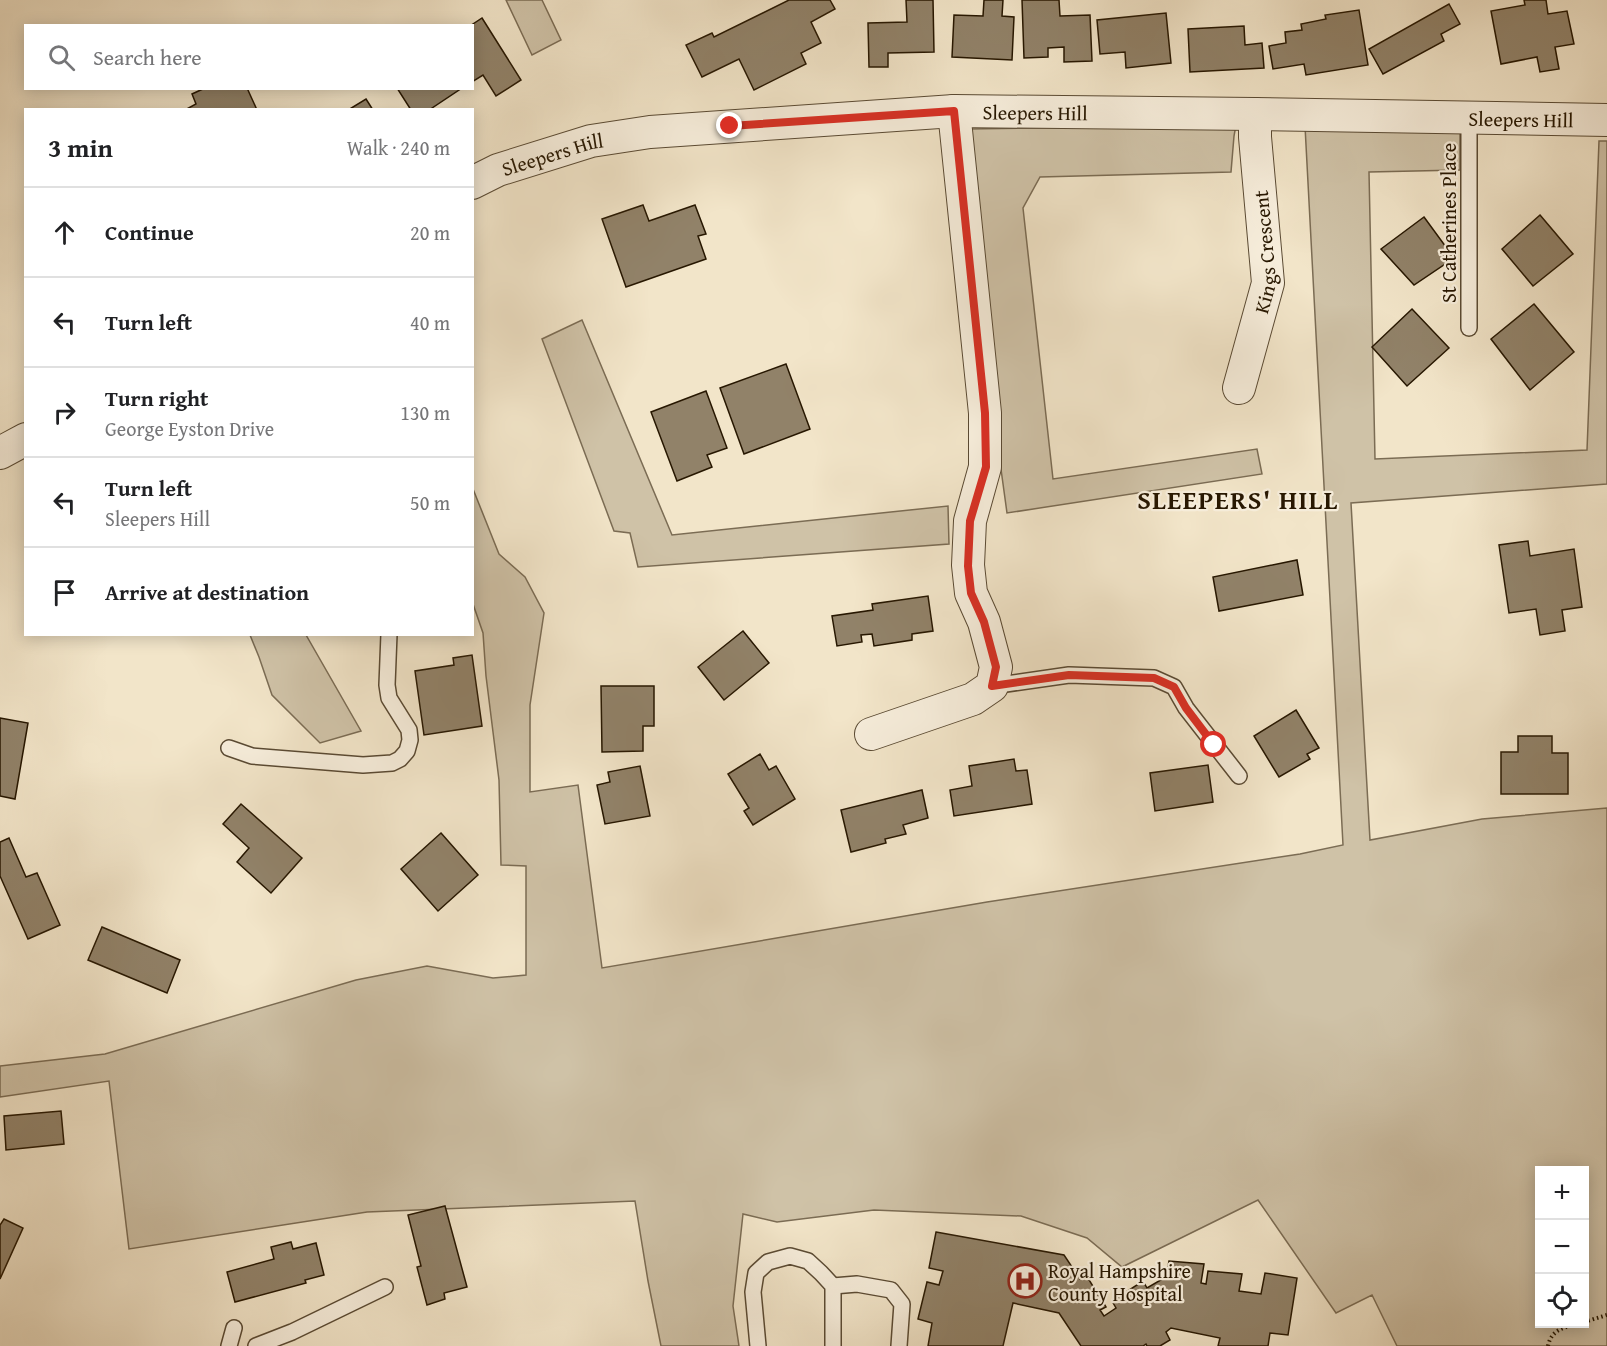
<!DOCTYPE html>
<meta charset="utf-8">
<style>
body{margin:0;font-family:"Gentium Book Plus",serif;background:#f6f6f6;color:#202124}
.controls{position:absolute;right:18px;bottom:18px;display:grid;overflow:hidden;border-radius:0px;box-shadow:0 3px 15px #0003}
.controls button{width:54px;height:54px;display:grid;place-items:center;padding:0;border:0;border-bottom:2px solid #e0e0e0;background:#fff;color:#202124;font:30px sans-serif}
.stop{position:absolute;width:18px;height:18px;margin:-14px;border:4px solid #d93025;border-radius:50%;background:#fff}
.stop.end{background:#d93025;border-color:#fff;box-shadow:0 2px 6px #0008}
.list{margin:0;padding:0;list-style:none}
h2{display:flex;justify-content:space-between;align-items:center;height:78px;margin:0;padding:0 24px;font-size:26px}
h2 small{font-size:20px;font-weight:400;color:#757577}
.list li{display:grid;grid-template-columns:39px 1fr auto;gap:18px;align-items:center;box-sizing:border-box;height:90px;padding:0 24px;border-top:2px solid #e0e0e0}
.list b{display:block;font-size:22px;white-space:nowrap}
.list p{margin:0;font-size:20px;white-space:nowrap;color:#757577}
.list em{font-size:20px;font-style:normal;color:#757577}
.icon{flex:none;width:33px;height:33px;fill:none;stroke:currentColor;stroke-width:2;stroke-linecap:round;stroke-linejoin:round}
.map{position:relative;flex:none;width:1607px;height:1346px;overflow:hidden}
.search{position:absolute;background:#fff;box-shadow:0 3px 15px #0003;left:24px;top:24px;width:450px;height:66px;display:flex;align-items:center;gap:15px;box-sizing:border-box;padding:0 21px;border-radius:0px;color:#757577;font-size:22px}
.panel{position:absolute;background:#fff;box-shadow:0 3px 15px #0003;left:24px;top:108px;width:450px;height:528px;border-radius:0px}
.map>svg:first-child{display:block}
.green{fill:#cfc2a7;stroke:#7b6c54;stroke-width:1.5;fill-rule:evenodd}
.building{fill:#918269;stroke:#271701;stroke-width:1.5}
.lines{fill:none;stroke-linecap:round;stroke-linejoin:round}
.service-casing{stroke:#5a4a33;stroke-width:18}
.minor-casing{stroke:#5a4a33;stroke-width:34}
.path{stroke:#271701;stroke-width:4;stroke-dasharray:1.5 3;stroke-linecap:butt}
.service{stroke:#f7eedc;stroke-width:15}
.minor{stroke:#f7eedc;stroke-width:32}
.route{stroke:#d93025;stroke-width:8}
.labels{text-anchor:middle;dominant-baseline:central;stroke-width:4.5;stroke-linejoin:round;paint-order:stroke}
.street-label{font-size:20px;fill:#271701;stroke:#f7eedc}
.poi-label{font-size:20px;fill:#271701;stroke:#f7eedc;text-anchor:start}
.district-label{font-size:26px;font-weight:bold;letter-spacing:1.5px;fill:#271701;stroke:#f7eedc}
</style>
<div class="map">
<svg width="1607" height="1346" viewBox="0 0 1607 1346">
<rect width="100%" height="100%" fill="#f2e5c9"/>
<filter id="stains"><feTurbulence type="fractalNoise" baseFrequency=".00333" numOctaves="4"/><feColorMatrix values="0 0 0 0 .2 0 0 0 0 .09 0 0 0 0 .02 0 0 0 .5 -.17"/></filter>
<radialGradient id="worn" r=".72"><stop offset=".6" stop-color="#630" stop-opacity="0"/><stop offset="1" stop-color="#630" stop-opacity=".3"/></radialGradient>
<g class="green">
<polygon points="506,0 542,0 561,40 532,55"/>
<polygon points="1236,125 1234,136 1231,172 1040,177 1023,208 1053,479 1257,449 1262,474 1007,513 997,440 969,129"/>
<path d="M1305,126L1460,132V170L1369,172L1375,459L1587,450L1599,141H1607V484L1351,503L1370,840L1482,819L1607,808V1346H1397L1372,1295L1336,1313L1258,1200L1122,1267L1087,1238L1021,1216L874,1210L777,1222L743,1214L733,1306L739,1346H661L648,1281L635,1201L367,1212L129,1249L109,1081L0,1097V1066L105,1054L356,980L427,966L493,978L526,975V866L501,865L499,780L486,676L483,633L473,604V489L499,554L525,577L544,613L530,705V792L578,785L602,968L987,902L1300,854L1343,845ZM1540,1170H1584V1324H1540Z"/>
<polygon points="582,320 672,535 948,506 949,544 638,567 630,533 614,531 542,339"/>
<polygon points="250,635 306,635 361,731 320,743 272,695 259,657"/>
</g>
<g class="building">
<polygon points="789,0 830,0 835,9 811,22 821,43 801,53 806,64 754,90 739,59 702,77 686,45 712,33 714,37"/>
<polygon points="906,0 933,0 934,52 888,53 888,67 869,67 868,23 907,22"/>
<polygon points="984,0 1003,0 1002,16 1014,17 1012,60 952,57 954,15 983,16"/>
<polygon points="1022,0 1059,0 1060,16 1090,15 1092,61 1064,62 1064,47 1048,48 1048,57 1024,58"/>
<polygon points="1524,0 1546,0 1548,14 1567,11 1574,44 1555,47 1559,69 1540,72 1537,57 1501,64 1491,11 1525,5"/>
<polygon points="1449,4 1460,24 1441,34 1444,41 1383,74 1369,49"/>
<polygon points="1359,10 1368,65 1306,75 1304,64 1273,69 1269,46 1286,43 1285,32 1302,30 1301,24 1326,19 1325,15"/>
<polygon points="1166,13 1171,63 1126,68 1125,52 1100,54 1097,20"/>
<polygon points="482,18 521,80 496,96 483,75 472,82 472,26 470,26"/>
<polygon points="1244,26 1245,45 1262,43 1264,68 1190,72 1188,29"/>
<polygon points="205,88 247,88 257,110 185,110 196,104 192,94"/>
<polygon points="397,88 462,88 429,110 411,110"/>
<polygon points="366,99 373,110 348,110"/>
<polygon points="643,205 649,221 695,205 706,234 698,236 706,259 626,287 602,219"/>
<polygon points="1540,215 1573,254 1533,286 1502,249"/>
<polygon points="1424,217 1454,258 1414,285 1381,249"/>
<polygon points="1534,304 1574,352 1530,390 1491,339"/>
<polygon points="1412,309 1449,348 1407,386 1372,347"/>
<polygon points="786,364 810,429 744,454 720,388"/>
<polygon points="706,391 727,448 707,455 712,467 677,481 651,412"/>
<polygon points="1528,541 1530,556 1574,549 1582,607 1562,610 1565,631 1540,635 1536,609 1509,613 1499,545"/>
<polygon points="1297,560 1303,595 1219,611 1213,577"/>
<polygon points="928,596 933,631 912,634 912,640 874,646 872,634 861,635 862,642 837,646 832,616 873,610 872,604"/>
<polygon points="743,631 769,663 724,700 698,667"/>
<polygon points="472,655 482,726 424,735 415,671 454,665 453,658"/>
<polygon points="601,686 654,686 654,726 643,726 643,751 602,752"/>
<polygon points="1296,710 1319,748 1307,754 1310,759 1279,777 1254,736"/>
<polygon points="0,718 28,723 15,799 0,796"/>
<polygon points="1518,736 1552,736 1552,753 1568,753 1568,794 1501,794 1501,752 1518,752"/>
<polygon points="760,754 769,770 776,766 795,799 753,825 744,811 749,808 728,774"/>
<polygon points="1014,759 1016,771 1027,770 1032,804 954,816 950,790 972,786 969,766"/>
<polygon points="1208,765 1213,802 1155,811 1150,773"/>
<polygon points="640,766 650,816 605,824 597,785 610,782 608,772"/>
<polygon points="922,790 928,818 903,825 906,834 885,839 886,843 851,852 841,810"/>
<polygon points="241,804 302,858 271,893 237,862 249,848 223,824"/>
<polygon points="441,833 478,875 438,911 401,869"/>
<polygon points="9,838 26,877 37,873 60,925 28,939 0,876 0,842"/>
<polygon points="102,927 180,960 167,993 88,960"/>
<polygon points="61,1111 64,1144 6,1150 4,1116"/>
<polygon points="445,1206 467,1287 444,1293 445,1299 427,1305 417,1267 421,1266 408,1215"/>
<polygon points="4,1219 23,1228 0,1279 0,1225"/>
<polygon points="936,1232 1064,1255 1080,1279 1086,1275 1106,1307 1100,1310 1104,1316 1116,1308 1112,1301 1143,1281 1147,1288 1166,1277 1169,1261 1204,1264 1201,1283 1206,1284 1208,1271 1242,1274 1239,1291 1261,1294 1265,1273 1297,1278 1288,1335 1270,1333 1268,1346 1218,1346 1220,1338 1171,1328 1166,1332 1170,1340 1160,1346 1147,1346 1146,1344 1143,1346 1081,1346 1059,1313 1013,1303 1003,1346 928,1346 932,1323 918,1319 927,1282 939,1285 943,1271 929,1268"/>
<polygon points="291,1242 293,1249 316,1243 324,1275 305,1280 306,1283 235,1302 227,1272 274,1259 271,1247"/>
</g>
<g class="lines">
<g class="service-casing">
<g id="service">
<polyline points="1469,328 1469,118"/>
<polyline points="992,686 1069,675 1154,678 1174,687 1186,708 1239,776"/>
<polyline points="229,748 252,756 363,765 392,763 400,759 407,751 410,740 409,730 389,698 387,685 389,634"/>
<polyline points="833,1286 857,1284 891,1290 902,1304 899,1346"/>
<polyline points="229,1346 234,1328"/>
<polyline points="256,1346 292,1332 385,1287"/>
<polyline points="758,1346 753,1292 756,1273 768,1262 790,1256 808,1261 821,1273 833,1286 833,1346"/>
</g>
</g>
<g class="minor-casing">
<g id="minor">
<path id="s1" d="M472,183L498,170L591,141L650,132L954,111L1255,114L1607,120"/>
<path id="s2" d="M1239,388L1268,283L1255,137V114"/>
<polyline points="0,453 26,439"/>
<polyline points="871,734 973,699 992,686 996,667 984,622 971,593 968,565 970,521 985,467 985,413 954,111"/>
</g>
</g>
<g class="path">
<polyline points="1584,1322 1607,1315"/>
<path d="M1548,1346C1551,1330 1564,1327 1578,1324"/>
</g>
<use href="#service" class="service"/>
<use href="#minor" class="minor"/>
</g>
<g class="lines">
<polyline class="route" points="730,126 954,111 985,413 986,467 970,521 968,566 971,593 984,622 996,667 992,686 1069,675 1154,678 1174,687 1186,708 1214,745"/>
</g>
<defs>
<g id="hospital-ring" transform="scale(1.725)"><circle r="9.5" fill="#f7eedc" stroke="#8f2418" stroke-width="1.5"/><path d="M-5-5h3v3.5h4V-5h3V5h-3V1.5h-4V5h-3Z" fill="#8f2418"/></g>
</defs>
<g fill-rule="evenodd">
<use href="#hospital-ring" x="1025" y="1281"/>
</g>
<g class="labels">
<g class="street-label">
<text stroke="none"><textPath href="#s1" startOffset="572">Sleepers Hill</textPath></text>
<text stroke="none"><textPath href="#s1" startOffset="1058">Sleepers Hill</textPath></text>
<text stroke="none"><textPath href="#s1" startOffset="86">Sleepers Hill</textPath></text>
<text transform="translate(1448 223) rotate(-90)">St Catherines Place</text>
<text stroke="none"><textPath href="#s2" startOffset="140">Kings Crescent</textPath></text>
</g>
<g class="poi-label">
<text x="1048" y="1270">Royal Hampshire<tspan x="1048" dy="23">County Hospital</tspan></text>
</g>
<g class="district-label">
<text x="1238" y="499">SLEEPERS' HILL</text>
</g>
</g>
<rect width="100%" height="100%" filter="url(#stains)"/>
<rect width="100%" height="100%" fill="url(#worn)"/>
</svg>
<div class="controls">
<button>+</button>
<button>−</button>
<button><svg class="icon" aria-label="locate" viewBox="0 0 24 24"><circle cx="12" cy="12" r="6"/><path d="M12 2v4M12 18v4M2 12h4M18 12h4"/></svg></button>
</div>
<div class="stop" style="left:1214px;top:745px"></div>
<div class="stop end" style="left:730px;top:126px"></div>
<div class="search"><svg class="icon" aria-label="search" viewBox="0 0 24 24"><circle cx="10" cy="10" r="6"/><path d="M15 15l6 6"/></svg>Search here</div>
<section class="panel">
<h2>3 min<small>Walk · 240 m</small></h2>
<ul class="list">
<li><svg class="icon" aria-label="ahead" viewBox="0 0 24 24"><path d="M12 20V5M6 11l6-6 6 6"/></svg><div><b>Continue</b></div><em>20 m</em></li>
<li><svg class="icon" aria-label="left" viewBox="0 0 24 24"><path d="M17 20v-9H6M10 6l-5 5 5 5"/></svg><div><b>Turn left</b></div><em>40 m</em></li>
<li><svg class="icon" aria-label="right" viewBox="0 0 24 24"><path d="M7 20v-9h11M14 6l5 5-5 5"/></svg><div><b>Turn right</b><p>George Eyston Drive</p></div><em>130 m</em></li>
<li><svg class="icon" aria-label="left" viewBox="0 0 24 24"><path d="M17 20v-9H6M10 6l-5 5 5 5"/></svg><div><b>Turn left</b><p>Sleepers Hill</p></div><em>50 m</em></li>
<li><svg class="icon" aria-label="arrive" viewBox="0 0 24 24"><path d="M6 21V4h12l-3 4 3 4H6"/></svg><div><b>Arrive at destination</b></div></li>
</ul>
</section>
</div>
